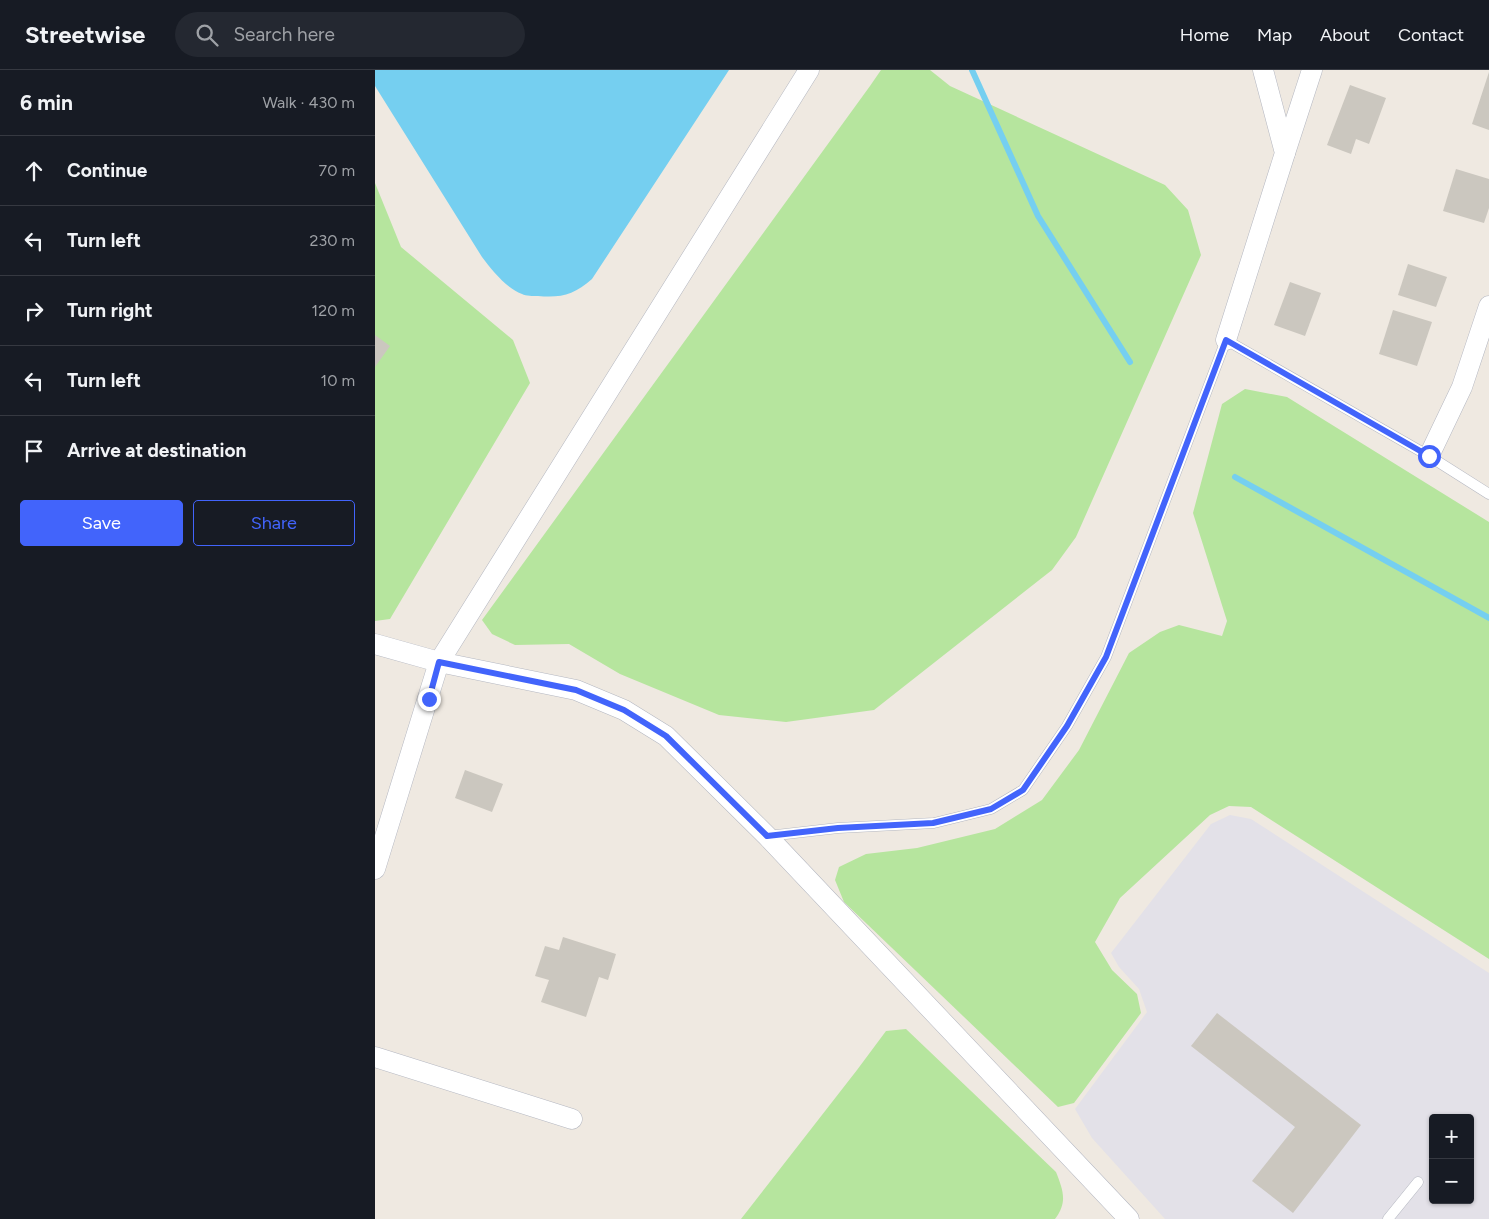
<!DOCTYPE html>
<meta charset="utf-8">
<style>
body{margin:0;font-family:Figtree,sans-serif;background:#242831;color:#f1f3f6}
.controls{position:absolute;right:15px;bottom:15px;display:grid;overflow:hidden;border-radius:5px;box-shadow:0 1px 4px #0004}
.controls button{width:45px;height:45px;display:grid;place-items:center;padding:0;border:0;border-bottom:1px solid #363941;background:#171b24;color:#f1f3f6;font:25px sans-serif}
.stop{position:absolute;width:15px;height:15px;margin:-11px;border:4px solid #4264fb;border-radius:50%;background:#fff}
.stop.end{background:#4264fb;border-color:#fff;box-shadow:0 1px 5px #0008}
.list{margin:0;padding:0;list-style:none}
h2{display:flex;justify-content:space-between;align-items:center;height:65px;margin:0;padding:0 20px;font-size:21px}
h2 small{font-size:16px;font-weight:400;color:#9ea1a6}
.list li{display:grid;grid-template-columns:32px 1fr auto;gap:15px;align-items:center;box-sizing:border-box;height:70px;padding:0 20px;border-top:1px solid #363941}
.list b{display:block;font-size:19px;white-space:nowrap}
.list em{font-size:16px;font-style:normal;color:#9ea1a6}
.actions{display:flex;gap:10px;padding:15px 20px}
.actions a{flex:1;padding:11px 0;border:1px solid #4264fb;border-radius:5px;text-align:center;font-size:18px;color:#4264fb}
.actions .main{background:#4264fb;color:#fff}
.icon{flex:none;width:28px;height:28px;fill:none;stroke:currentColor;stroke-width:2;stroke-linecap:round;stroke-linejoin:round}
.map{position:relative;flex:none;width:1114px;height:1149px;overflow:hidden}
header{display:flex;align-items:center;gap:30px;box-sizing:border-box;height:70px;padding:0 25px;background:#171b24;border-bottom:1px solid #363941}
header strong{font-size:24px}
nav{display:flex;gap:28px;margin-inline-start:auto;font-size:18px}
.search{width:350px;height:45px;background:#242831;display:flex;align-items:center;gap:12px;box-sizing:border-box;padding:0 18px;border-radius:28px;color:#9ea1a6;font-size:19px}
main{display:flex}
aside{flex:1;background:#171b24}
.map>svg:first-child{display:block}
.industrial{fill:#e3e1e8;fill-rule:evenodd}
.green{fill:#b6e59e}
.water{fill:#75cff0}
.lines{fill:none;stroke-linecap:round;stroke-linejoin:round}
.stream{stroke:#75cff0;stroke-width:6}
.building{fill:#cbc7bf}
.service-casing{stroke:#b4b7c1;stroke-width:11}
.minor-casing{stroke:#b4b7c1;stroke-width:21}
.service{stroke:#fff;stroke-width:10}
.minor{stroke:#fff;stroke-width:20}
.route{stroke:#4264fb;stroke-width:6}
</style>
<header>
<strong>Streetwise</strong>
<div class="search"><svg class="icon" aria-label="search" viewBox="0 0 24 24"><circle cx="10" cy="10" r="6"/><path d="M15 15l6 6"/></svg>Search here</div>
<nav><a>Home</a><a>Map</a><a>About</a><a>Contact</a></nav>
</header>
<main>
<aside>
<h2>6 min<small>Walk · 430 m</small></h2>
<ul class="list">
<li><svg class="icon" aria-label="ahead" viewBox="0 0 24 24"><path d="M12 20V5M6 11l6-6 6 6"/></svg><div><b>Continue</b></div><em>70 m</em></li>
<li><svg class="icon" aria-label="left" viewBox="0 0 24 24"><path d="M17 20v-9H6M10 6l-5 5 5 5"/></svg><div><b>Turn left</b></div><em>230 m</em></li>
<li><svg class="icon" aria-label="right" viewBox="0 0 24 24"><path d="M7 20v-9h11M14 6l5 5-5 5"/></svg><div><b>Turn right</b></div><em>120 m</em></li>
<li><svg class="icon" aria-label="left" viewBox="0 0 24 24"><path d="M17 20v-9H6M10 6l-5 5 5 5"/></svg><div><b>Turn left</b></div><em>10 m</em></li>
<li><svg class="icon" aria-label="arrive" viewBox="0 0 24 24"><path d="M6 21V4h12l-3 4 3 4H6"/></svg><div><b>Arrive at destination</b></div></li>
</ul>
<div class="actions"><a class="main">Save</a><a>Share</a></div>
</aside>
<div class="map">
<svg width="1114" height="1149" viewBox="0 0 1114 1149">
<rect width="100%" height="100%" fill="#efe9e1"/>
<path class="industrial" d="M855,745L876,749L1114,903V1149H790L717,1068L700,1039L772,942L764,919L744,897L736,883L836,754ZM1058,1048H1095V1130H1058Z"/>
<g class="green">
<polygon points="506,0 555,0 575,16 790,115 813,140 826,185 701,467 677,500 499,640 411,652 344,645 245,604 194,574 140,575 117,564 107,550 495,16"/>
<polygon points="0,113 26,177 138,270 155,313 15,549 0,551"/>
<polygon points="870,319 912,327 1114,452 1114,889 876,737 854,736 835,745 745,828 720,872 737,900 762,924 766,943 699,1033 683,1037 469,832 460,810 464,797 491,784 542,778 620,759 667,730 704,680 754,583 785,562 804,555 847,566 852,551 818,443 847,334"/>
<path d="M531,959L681,1102C688,1120 693,1132 680,1149H366L482,1000L511,961Z"/>
</g>
<path class="water" d="M0,0H354L217,209C199,225 186,228 163,226C158,226 151,226 147,224C131,218 117,200 107,187L0,16Z"/>
<g class="lines">
<g class="stream">
<polyline points="597,0 663,146 755,292"/>
<polyline points="860,407 1114,548"/>
</g>
</g>
<g class="building">
<polygon points="1114,2 1114,60 1097,54"/>
<polygon points="975,15 1011,28 994,74 981,69 976,84 952,75"/>
<polygon points="1081,99 1114,109 1114,138 1109,153 1068,141"/>
<polygon points="1033,194 1072,207 1061,237 1023,225"/>
<polygon points="915,212 946,223 930,266 899,255"/>
<polygon points="1018,240 1057,252 1042,296 1004,284"/>
<polygon points="0,265 15,276 0,297"/>
<polygon points="90,700 128,714 117,742 80,728"/>
<polygon points="188,867 241,884 233,910 224,907 211,947 166,932 174,910 160,906 170,876 184,880"/>
<polygon points="842,943 986,1055 918,1143 877,1111 920,1057 816,976"/>
</g>
<g class="lines">
<g class="service-casing">
<g id="service">
<polyline points="393,766 463,758 559,753 616,739 648,720 692,656 731,587 851,270 1054,386 1114,424"/>
<polyline points="1013,1149 1043,1112"/>
</g>
</g>
<g class="minor-casing">
<g id="minor">
<polyline points="910,83 937,0"/>
<polyline points="851,270 910,83 888,0"/>
<polyline points="1054,386 1087,317 1114,236"/>
<polyline points="0,574 64,592 201,620 249,640 291,666 392,766 754,1149"/>
<polyline points="0,799 64,592 434,0"/>
<polyline points="0,987 197,1049"/>
</g>
</g>
<use href="#service" class="service"/>
<use href="#minor" class="minor"/>
</g>
<g class="lines">
<polyline class="route" points="54,629 64,592 201,620 249,640 291,666 392,766 463,758 558,753 616,739 648,720 692,656 731,587 851,270 1054,386"/>
</g>
</svg>
<div class="controls">
<button>+</button>
<button>−</button>
</div>
<div class="stop" style="left:1054px;top:386px"></div>
<div class="stop end" style="left:54px;top:629px"></div>
</div>
</main>
